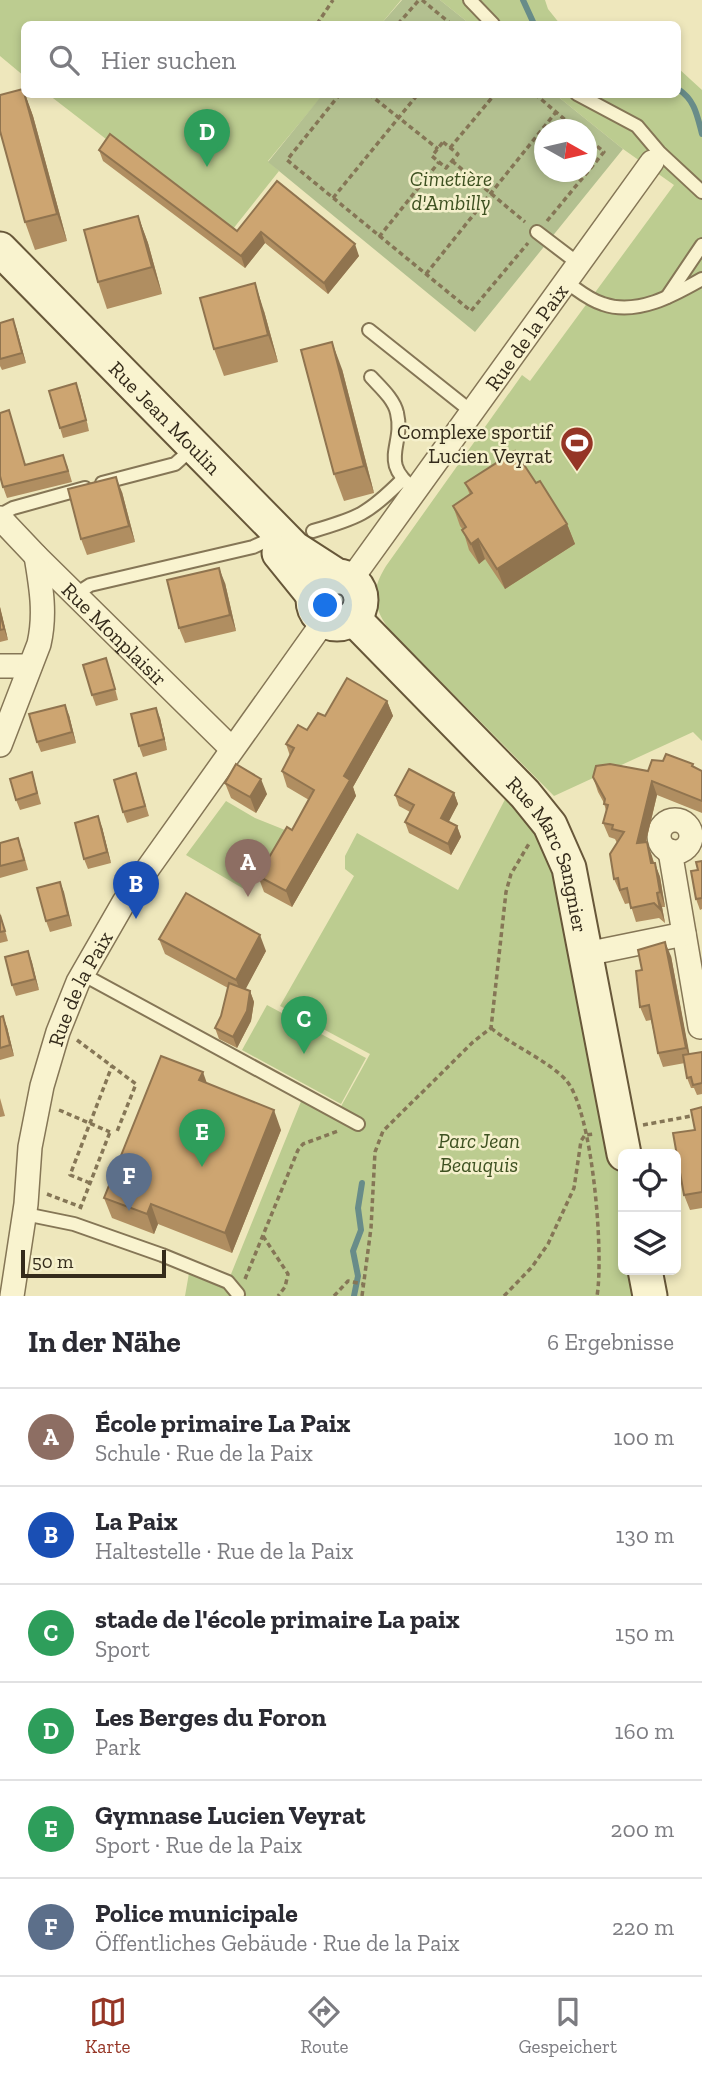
<!DOCTYPE html>
<html lang="de">
<meta charset="utf-8">
<style>
body{margin:0;font-family:"Zilla Slab",serif;background:#f7f7f7;color:#2b2b33}
.controls{position:absolute;right:21px;bottom:21px;display:grid;overflow:hidden;border-radius:10px;box-shadow:0 4px 10px #0003}
.controls button{width:63px;height:63px;display:grid;place-items:center;padding:0;border:0;border-bottom:2px solid #e1e1e2;background:#fff;color:#2b2b33;font:35px sans-serif}
.compass{position:absolute;left:534px;top:119px;width:63px;height:63px;border-radius:50%;background:#fff;box-shadow:0 4px 10px #0003;rotate:98deg}
.scale{position:absolute;left:21px;bottom:18px;width:145px;box-sizing:border-box;padding-left:7px;border:4px solid #342b1b;border-top:0;font-size:19px;line-height:24px;white-space:nowrap;color:#342b1b;-webkit-text-stroke:5px #f5f0cc;paint-order:stroke}
.you{position:absolute;left:326px;top:606px;width:24px;height:24px;margin:-18px;border:5px solid #fff;border-radius:50%;background:#1a73e8;box-shadow:0 0 0 10px #1a73e833}
.badge{display:grid;place-items:center;width:46px;height:46px;border-radius:50%;background:#953525;color:#fff;font-size:23px;font-weight:700}
.pin{position:absolute;translate:-50% -58px;filter:drop-shadow(0 2px 4px #0008)}
.pin::after{content:'';position:absolute;top:37px;width:24px;height:21px;background:inherit;clip-path:polygon(0 0,100% 0,50% 100%)}
.list{margin:0;padding:0;list-style:none}
h2{display:flex;justify-content:space-between;align-items:center;height:91px;margin:0;padding:0 28px;font-size:30px}
h2 small{font-size:23px;font-weight:400;color:#7c7c81}
.list li{display:grid;grid-template-columns:46px 1fr auto;gap:21px;align-items:center;box-sizing:border-box;height:98px;padding:0 28px;border-top:2px solid #e1e1e2}
.list b{display:block;font-size:26px;white-space:nowrap}
.list p{margin:0;font-size:23px;white-space:nowrap;color:#7c7c81}
.list em{font-size:23px;font-style:normal;color:#7c7c81}
.icon{flex:none;width:38px;height:38px;fill:none;stroke:currentColor;stroke-width:2;stroke-linecap:round;stroke-linejoin:round}
.map{position:relative;flex:none;width:702px;height:1296px;overflow:hidden}
.search{position:absolute;background:#fff;box-shadow:0 4px 10px #0003;left:21px;right:21px;top:21px;height:77px;display:flex;align-items:center;gap:18px;box-sizing:border-box;padding:0 24px;border-radius:10px;color:#7c7c81;font-size:26px}
.sheet{height:679px;background:#fff}
nav{display:flex;justify-content:space-around;align-items:center;box-sizing:border-box;height:98px;border-top:2px solid #e1e1e2;background:#fff;font-size:19px;color:#7c7c81}
nav a{display:grid;justify-items:center;gap:4px}
nav .on{color:#953525}
.map>svg:first-child{display:block}
.green{fill:#bccc90}
.cemetery{fill:#b3c090;fill-rule:evenodd}
.lines{fill:none;stroke-linecap:round;stroke-linejoin:round}
.stream{stroke:#688c89;stroke-width:6}
.lane-casing{stroke:#857656;stroke-width:16}
.street-casing{stroke:#857656;stroke-width:26}
.secondary-casing{stroke:#675739;stroke-width:37}
.path{stroke:#857656;stroke-width:3.5;stroke-dasharray:5 3.5;stroke-linecap:butt}
.lane{stroke:#f9f3cf;stroke-width:12}
.street{stroke:#f9f3cf;stroke-width:23}
.secondary{stroke:#f9f3cf;stroke-width:33}
.wall{fill:#b08e61}
.shaded-wall{fill:#90744f}
.building{fill:#cda571;stroke:#90744f;stroke-width:2}
.labels{text-anchor:middle;dominant-baseline:central;stroke-width:5;stroke-linejoin:round;paint-order:stroke}
.park-label{font-size:21px;font-style:italic;fill:#3e5121;stroke:#f5f0cc}
.street-label{font-size:21px;fill:#342b1b;stroke:#f5f0cc}
.poi-label{font-size:21px;fill:#342b1b;stroke:#f5f0cc;text-anchor:end}
</style>
<div class="map">
<svg width="702" height="1296" viewBox="0 0 702 1296">
<rect width="100%" height="100%" fill="#eee7bc"/>
<g class="green">
<polygon points="0,0 401,0 381,24 24,24 24,76 0,56"/>
<polygon points="440,0 545,0 548,9 560,24 470,24"/>
<path d="M678,68L702,90V741L693,732L554,796L389,629C372,606 371,590 386,566L522,375L530,381L674,185L623,149L556,95L678,94Z"/>
<polygon points="49,95 323,95 268,161 279,171 229,234"/>
<polygon points="514,782 542,813 623,1154 623,1270 645,1270 650,1296 185,1296 189,1273 225,1289 302,1099 339,1110 370,1054 280,1006 354,876 345,869 345,856 357,833 458,890"/>
<polygon points="226,801 255,818 285,830 249,892 186,855"/>
<polygon points="267,1005 366,1058 341,1104 242,1050"/>
</g>
<g class="cemetery">
<polygon points="402,0 440,0 470,24 381,24"/>
<path d="M323,94L556,95L623,149L475,332L268,162ZM544,130H586V172H544Z"/>
</g>
<g class="lines">
<g class="stream">
<polyline points="523,0 534,24"/>
<path d="M678,89C695,100 697,115 702,134"/>
<polyline points="354,1296 358,1276 353,1251 361,1230 358,1208 362,1183"/>
</g>
<g class="lane-casing">
<g id="lane">
<polyline points="470,0 493,24"/>
<polyline points="577,94 637,126 659,152 702,192"/>
<polyline points="537,232 579,264"/>
<path d="M566,282C578,290 589,300 603,304C637,316 674,295 702,279"/>
<polyline points="667,297 702,245"/>
<polyline points="369,330 472,412"/>
<path d="M371,377C380,387 394,399 397,413C405,446 377,462 416,490"/>
<polyline points="102,483 175,464 194,447"/>
<polyline points="0,515 13,508 85,488"/>
<path d="M313,531C358,518 368,514 402,480"/>
<polyline points="76,594 90,585 253,547 266,541 276,530"/>
<polyline points="82,974 358,1124"/>
<polyline points="25,1214 74,1224 162,1255 228,1282 238,1294"/>
</g>
</g>
<g class="street-casing">
<g id="street">
<path id="s1" d="M0,518L36,556L232,749"/>
<path id="s2" d="M350,581L652,162"/>
<polyline points="0,666 30,666"/>
<path d="M0,745L39,644C46,614 41,586 36,556"/>
<circle cx="675" cy="836" r="16"/>
<polyline points="670,851 700,1027"/>
<polyline points="586,954 684,934"/>
<path id="s3" d="M12,1296L26,1204L30,1147L42,1086L58,1032L78,982L124,902L324,621"/>
</g>
</g>
<g class="secondary-casing">
<g id="secondary">
<path id="s4" d="M0,249L294,548L339,577"/>
<polyline points="279,553 313,595"/>
<circle cx="337" cy="600" r="24"/>
<path id="s5" d="M353,618L525,794L550,825L569,868L624,1154"/>
<polyline points="645,1270 650,1296"/>
</g>
</g>
<g class="path">
<polyline points="422,0 451,24"/>
<polyline points="317,24 333,0"/>
<polyline points="398,24 419,0"/>
<polyline points="340,94 287,160 471,311 528,243"/>
<polyline points="369,94 438,149"/>
<polyline points="535,94 577,130"/>
<polygon points="443,142 458,154 446,168 432,156"/>
<polyline points="450,148 495,94"/>
<polyline points="452,161 525,222"/>
<polyline points="333,198 418,94"/>
<polyline points="547,221 604,152 586,137"/>
<polyline points="379,237 439,162"/>
<polyline points="426,274 556,112"/>
<path d="M491,1028C513,1046 547,1060 566,1080C593,1111 604,1255 597,1296"/>
<polyline points="77,1040 136,1084 116,1134"/>
<polyline points="59,1110 110,1132"/>
<polyline points="643,1125 702,1114"/>
<polyline points="90,1183 70,1175 112,1066"/>
<polyline points="47,1194 81,1207"/>
<polyline points="80,1209 110,1132"/>
<polyline points="263,1236 288,1274 285,1287 278,1296"/>
<polyline points="245,1279 298,1150 303,1144 338,1131"/>
<polyline points="334,1296 348,1281 363,1284"/>
<polyline points="362,1296 371,1228 375,1152 383,1131 473,1042 491,1028 506,892 511,874 530,842"/>
<polyline points="504,1296 532,1267 548,1244 574,1188 581,1141 585,1135 594,1134"/>
</g>
<use href="#lane" class="lane"/>
<use href="#street" class="street"/>
<use href="#secondary" class="secondary"/>
</g>
<g class="wall">
<polygon points="25,94 33,116 67,241 35,250 25,222"/>
<polygon points="99,150 237,231 277,181 359,256 328,294 265,243 245,268 103,161"/>
<polygon points="138,216 148,243 162,294 107,309 98,282"/>
<polygon points="264,311 278,362 224,376 214,349"/>
<polygon points="13,319 26,363 2,370 0,366 0,323"/>
<polygon points="342,369 374,493 344,501 334,474"/>
<polygon points="80,394 89,431 63,438 60,428"/>
<polygon points="9,410 25,464 67,465 72,482 7,498 3,487"/>
<polygon points="465,483 536,483 567,524 575,544 505,589 485,559 479,564 469,550 463,530 460,526 453,506 470,495"/>
<polygon points="122,492 135,542 87,555 81,539"/>
<polygon points="225,583 236,631 185,643 179,628"/>
<polygon points="0,607 8,640 0,642"/>
<polygon points="110,669 118,700 96,706 92,695"/>
<polygon points="387,701 393,716 353,787 356,796 292,907 264,892 258,876 292,830 309,800 287,787 282,771 290,756 286,744 307,730 325,716"/>
<polygon points="69,715 76,743 41,752 37,742"/>
<polygon points="160,718 167,750 143,757 139,746"/>
<polygon points="695,768 702,771 702,813 657,795 646,842 660,877 665,907 662,907 665,923 659,918 636,922 630,903 625,904 614,879 617,843 615,839 609,837 603,823 606,811 604,803 598,792 593,777 648,771"/>
<polygon points="32,772 41,804 20,810 16,800"/>
<polygon points="136,773 149,816 127,823 123,812"/>
<polygon points="225,783 267,794 256,813 231,798"/>
<polygon points="454,793 458,804 448,822 457,826 461,837 451,855 409,833 405,822 410,812 399,806 395,795"/>
<polygon points="102,827 111,863 88,869 84,859"/>
<polygon points="0,843 22,848 28,870 0,878"/>
<polygon points="702,861 702,909 700,910 696,899 698,870"/>
<polygon points="60,882 72,926 50,932 46,921"/>
<polygon points="0,913 8,941 0,943"/>
<polygon points="159,939 266,951 245,989 250,991 254,1002 251,1021 237,1048 219,1039 215,1028 221,1016 228,988 165,954"/>
<polygon points="28,951 39,990 16,996 12,985"/>
<polygon points="671,956 689,1054 702,1052 702,1094 697,1095 694,1088 691,1088 687,1078 685,1063 663,1067 658,1053 651,1020 646,1021 640,1007 642,970"/>
<polygon points="0,1017 7,1027 14,1056 0,1060"/>
<polygon points="207,1083 281,1130 232,1253 158,1224 154,1234 112,1218 104,1198"/>
<polygon points="0,1098 5,1116 0,1117"/>
<polygon points="702,1107 702,1208 690,1210 684,1195 695,1130"/>
</g>
<g class="shaded-wall">
<polygon points="25,94 33,116 67,241 57,214"/>
<polygon points="138,216 148,243 162,294 152,267"/>
<polygon points="261,232 265,243 245,268 241,256"/>
<polygon points="355,244 359,256 328,294 324,283"/>
<polygon points="255,283 264,311 278,362 268,335"/>
<polygon points="13,319 17,330 26,363 22,353"/>
<polygon points="332,342 342,369 374,493 364,466"/>
<polygon points="76,383 80,394 89,431 86,420"/>
<polygon points="116,477 122,492 135,542 129,526"/>
<polygon points="567,524 575,544 505,589 497,569"/>
<polygon points="478,539 485,559 479,564 471,544"/>
<polygon points="219,568 225,583 236,631 230,615"/>
<polygon points="0,607 8,640 4,629 0,613"/>
<polygon points="387,701 393,716 353,787 356,796 292,907 286,891 344,776"/>
<polygon points="65,705 69,715 76,743 72,732"/>
<polygon points="156,708 160,718 167,750 164,739"/>
<polygon points="261,779 267,794 256,813 250,797"/>
<polygon points="652,781 657,795 642,858 637,843"/>
<polygon points="454,793 458,804 445,829 441,818"/>
<polygon points="98,816 102,827 111,863 107,852"/>
<polygon points="457,826 461,837 451,855 448,844"/>
<polygon points="647,842 652,856 657,878 651,863"/>
<polygon points="655,863 660,877 665,907 660,892"/>
<polygon points="60,882 64,892 72,926 68,915"/>
<polygon points="657,893 662,907 665,923 660,909"/>
<polygon points="260,935 266,951 242,996 236,980"/>
<polygon points="665,942 671,956 691,1062 686,1048"/>
<polygon points="28,951 32,962 39,990 35,979"/>
<polygon points="250,991 254,1002 251,1021 237,1048 233,1037"/>
<polygon points="3,1016 7,1027 14,1056 10,1045"/>
<polygon points="203,1072 210,1092 199,1080"/>
<polygon points="274,1110 281,1130 232,1253 225,1233"/>
<polygon points="151,1204 158,1224 154,1234 147,1214"/>
</g>
<g class="building">
<polygon points="23,89 57,214 25,222 0,131 0,95"/>
<polygon points="110,134 237,231 277,181 355,244 324,283 261,232 241,256 99,150"/>
<polygon points="138,216 152,267 98,282 84,230"/>
<polygon points="255,283 268,335 214,349 200,298"/>
<polygon points="13,319 22,353 0,359 0,323"/>
<polygon points="332,342 364,466 334,474 301,350"/>
<polygon points="76,383 86,420 60,428 49,391"/>
<polygon points="9,410 25,465 63,455 68,471 3,487 0,476 0,413"/>
<polygon points="515,451 536,483 540,481 567,524 497,569 478,539 471,544 462,530 466,527 453,506 472,493 465,483"/>
<polygon points="116,477 129,526 81,539 68,489"/>
<polygon points="219,568 230,615 179,628 167,580"/>
<polygon points="0,613 4,629 0,630"/>
<polygon points="106,658 115,689 92,695 83,665"/>
<polygon points="347,678 387,701 344,776 350,780 286,891 258,876 287,827 292,830 314,790 282,771 294,748 286,744 298,725 307,730 318,713 325,716"/>
<polygon points="65,705 72,732 37,742 29,714"/>
<polygon points="156,708 164,739 139,746 131,714"/>
<polygon points="666,754 693,764 692,766 702,771 702,801 652,781 637,843 647,842 651,863 655,863 660,892 657,893 660,909 654,903 631,908 627,888 620,890 618,878 614,879 610,854 624,832 612,829 613,825 603,823 608,805 604,804 605,799 593,777 596,766 610,764 648,771 652,760 663,761"/>
<polygon points="236,764 261,779 250,797 225,783"/>
<polygon points="409,769 454,793 441,818 457,826 448,844 405,822 414,805 395,795"/>
<polygon points="32,772 37,793 16,800 10,779"/>
<polygon points="136,773 145,806 123,812 114,780"/>
<polygon points="98,816 107,852 84,859 75,823"/>
<polygon points="18,838 24,860 0,866 0,843"/>
<polygon points="702,861 702,898 696,899 691,871 698,870 696,862"/>
<polygon points="60,882 68,915 46,921 37,888"/>
<polygon points="186,893 260,935 236,980 159,939"/>
<polygon points="0,915 5,931 0,932"/>
<polygon points="665,942 686,1048 658,1053 649,1005 640,1007 636,971 642,970 638,950"/>
<polygon points="28,951 35,979 12,985 5,957"/>
<polygon points="229,983 250,991 247,1011 233,1037 215,1028 221,1016"/>
<polygon points="3,1016 10,1045 0,1048 0,1017"/>
<polygon points="702,1052 702,1083 693,1085 691,1077 687,1078 683,1055"/>
<polygon points="161,1056 203,1072 199,1080 274,1110 225,1233 151,1204 147,1214 104,1198"/>
<polygon points="702,1107 702,1192 684,1195 673,1133 695,1130 691,1110"/>
</g>
<defs>
<g id="stadium-pin" transform="scale(1.75)"><path d="M0 17L-7.5 6A9.5 9.5 0 1 1 7.5 6Z" fill="#953525" stroke="#f5f0cc"/><path d="M0-5a6.5 5 0 1 0 0 10a6.5 5 0 1 0 0-10ZM-3.5-1.8h7v3.6h-7Z" fill="#fff"/></g>
</defs>
<g fill-rule="evenodd">
<use href="#stadium-pin" x="577" y="443"/>
</g>
<g class="labels">
<g class="park-label">
<text x="451" y="178">Cimetière<tspan x="451" dy="24">d'Ambilly</tspan></text>
<text x="479" y="1140">Parc Jean<tspan x="479" dy="24">Beauquis</tspan></text>
</g>
<g class="street-label">
<text stroke="none"><textPath href="#s2" startOffset="301">Rue de la Paix</textPath></text>
<text stroke="none"><textPath href="#s4" startOffset="236">Rue Jean Moulin</textPath></text>
<text stroke="none"><textPath href="#s1" startOffset="163">Rue Monplaisir</textPath></text>
<text stroke="none"><textPath href="#s5" startOffset="312">Rue Marc Sangnier</textPath></text>
<text stroke="none"><textPath href="#s3" startOffset="317">Rue de la Paix</textPath></text>
</g>
<g class="poi-label">
<text x="552" y="431">Complexe sportif<tspan x="552" dy="24">Lucien Veyrat</tspan></text>
</g>
</g>
</svg>
<div class="controls">
<button><svg class="icon" aria-label="locate" viewBox="0 0 24 24"><circle cx="12" cy="12" r="6"/><path d="M12 2v4M12 18v4M2 12h4M18 12h4"/></svg></button>
<button><svg class="icon" aria-label="layers" viewBox="0 0 24 24"><path d="M12 4l9 5-9 5-9-5zM3 14l9 5 9-5"/></svg></button>
</div>
<svg class="compass" viewBox="-18 -18 36 36"><path d="M0-13l5 13h-10z" fill="#e53935"/><path d="M0 13l5-13h-10z" fill="#7c7c81"/></svg>
<div class="scale">50 m</div>
<div class="you"></div>
<div class="pin badge" style="left:248px;top:897px;background:#8d6e63">A</div>
<div class="pin badge" style="left:136px;top:919px;background:#1a4fb4">B</div>
<div class="pin badge" style="left:304px;top:1054px;background:#2e9e5b">C</div>
<div class="pin badge" style="left:207px;top:167px;background:#2e9e5b">D</div>
<div class="pin badge" style="left:202px;top:1167px;background:#2e9e5b">E</div>
<div class="pin badge" style="left:129px;top:1211px;background:#5c6f8a">F</div>
<div class="search"><svg class="icon" aria-label="search" viewBox="0 0 24 24"><circle cx="10" cy="10" r="6"/><path d="M15 15l6 6"/></svg>Hier suchen</div>
</div>
<section class="sheet">
<h2>In der Nähe<small>6 Ergebnisse</small></h2>
<ul class="list">
<li><span class="badge" style="background:#8d6e63">A</span><div><b>École primaire La Paix</b><p>Schule · Rue de la Paix</p></div><em>100 m</em></li>
<li><span class="badge" style="background:#1a4fb4">B</span><div><b>La Paix</b><p>Haltestelle · Rue de la Paix</p></div><em>130 m</em></li>
<li><span class="badge" style="background:#2e9e5b">C</span><div><b>stade de l'école primaire La paix</b><p>Sport</p></div><em>150 m</em></li>
<li><span class="badge" style="background:#2e9e5b">D</span><div><b>Les Berges du Foron</b><p>Park</p></div><em>160 m</em></li>
<li><span class="badge" style="background:#2e9e5b">E</span><div><b>Gymnase Lucien Veyrat</b><p>Sport · Rue de la Paix</p></div><em>200 m</em></li>
<li><span class="badge" style="background:#5c6f8a">F</span><div><b>Police municipale</b><p>Öffentliches Gebäude · Rue de la Paix</p></div><em>220 m</em></li>
</ul>
</section>
<nav>
<a class="on"><svg class="icon" aria-label="map" viewBox="0 0 24 24"><path d="M3 6l6-2 6 2 6-2v14l-6 2-6-2-6 2zM9 4v14M15 6v14"/></svg>Karte</a>
<a><svg class="icon" aria-label="directions" viewBox="0 0 24 24"><path d="M12 3l9 9-9 9-9-9zM9 14v-3h6M13 9l2 2-2 2"/></svg>Route</a>
<a><svg class="icon" aria-label="saved" viewBox="0 0 24 24"><path d="M7 4h10v16l-5-4-5 4z"/></svg>Gespeichert</a>
</nav>
